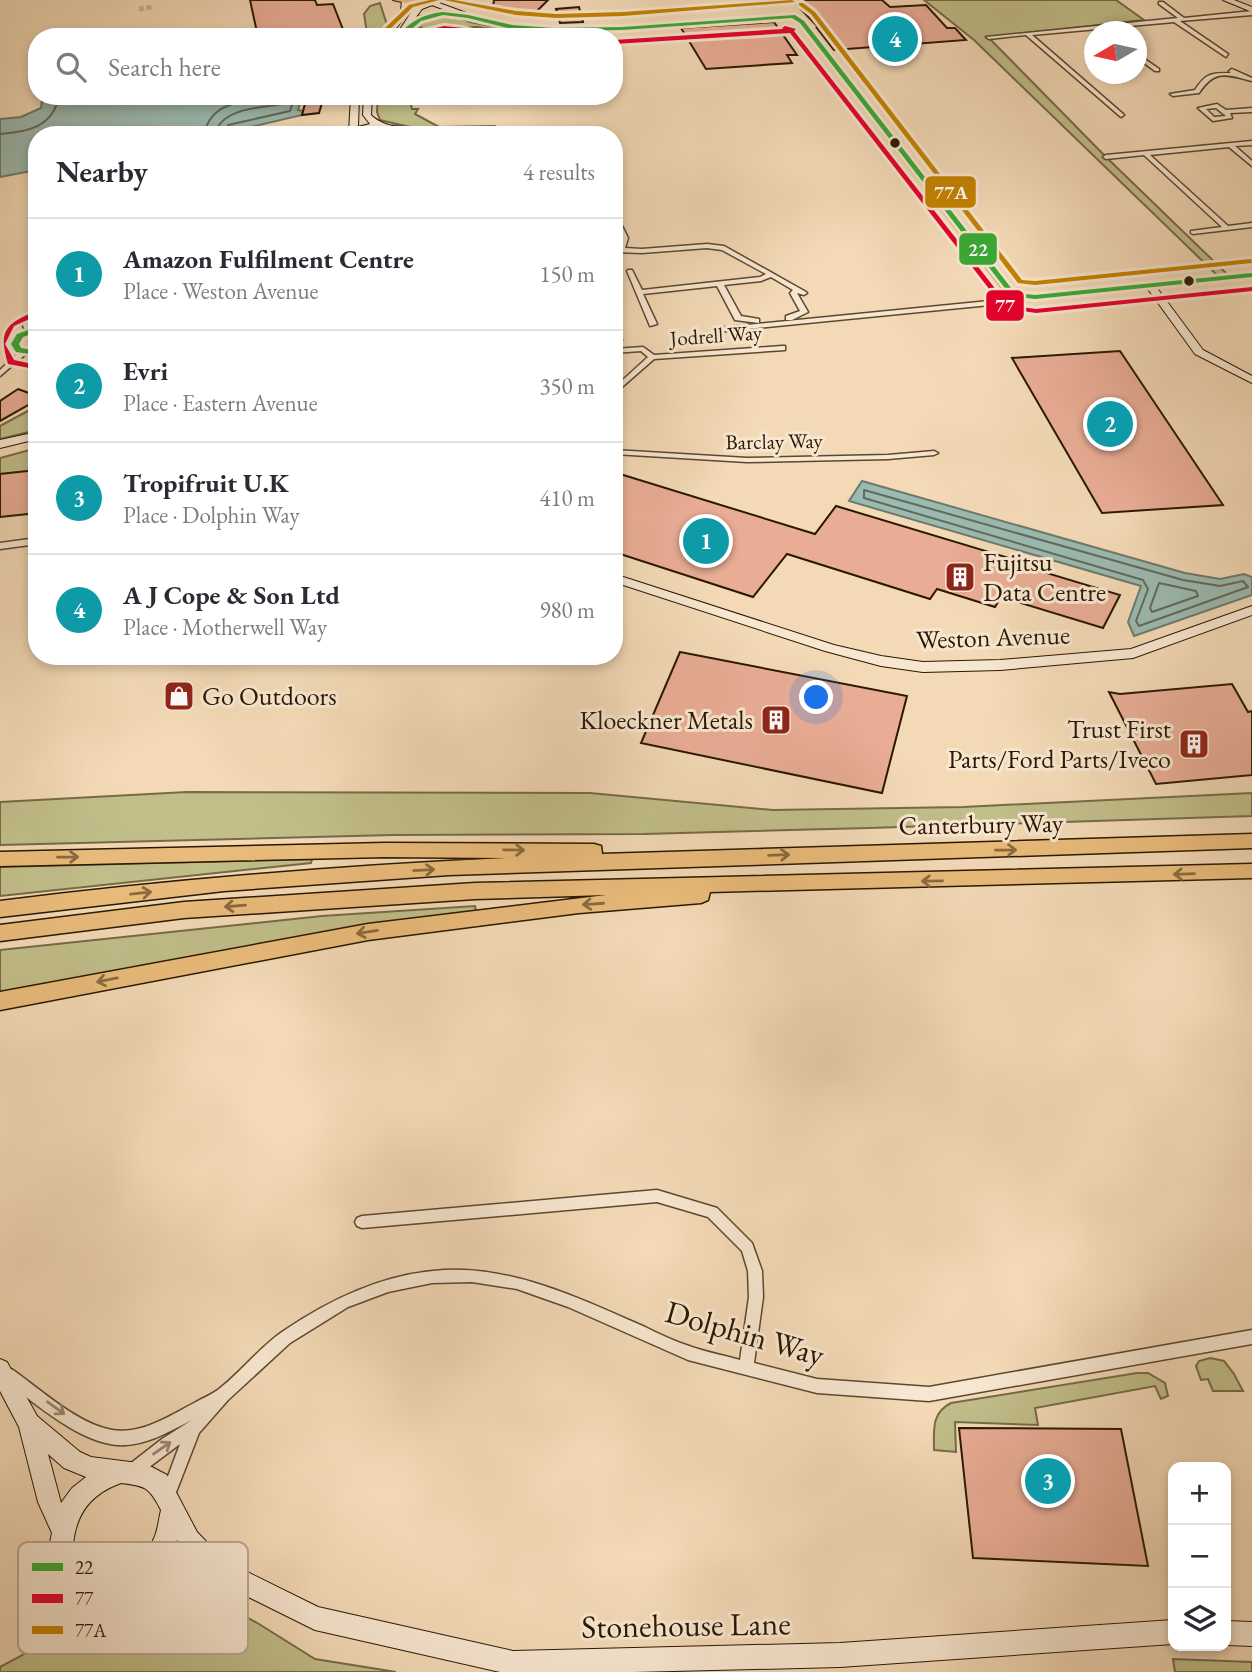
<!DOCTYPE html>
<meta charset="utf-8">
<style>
body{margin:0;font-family:"EB Garamond",serif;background:#f7f7f7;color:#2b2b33}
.controls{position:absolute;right:21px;bottom:21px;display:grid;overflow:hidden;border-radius:14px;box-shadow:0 4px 10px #0003}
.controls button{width:63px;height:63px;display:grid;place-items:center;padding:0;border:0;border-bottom:2px solid #e1e1e2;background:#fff;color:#2b2b33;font:35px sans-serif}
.compass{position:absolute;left:1084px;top:21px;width:63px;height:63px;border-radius:50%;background:#fff;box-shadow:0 4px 10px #0003;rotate:261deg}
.you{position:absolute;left:817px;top:698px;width:24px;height:24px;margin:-18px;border:5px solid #fff;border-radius:50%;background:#1a73e8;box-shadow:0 0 0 10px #1a73e833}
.badge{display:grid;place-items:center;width:46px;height:46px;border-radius:50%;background:#1a73e8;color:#fff;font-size:23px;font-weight:700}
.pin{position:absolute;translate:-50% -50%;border:4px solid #fff;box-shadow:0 2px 7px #0006}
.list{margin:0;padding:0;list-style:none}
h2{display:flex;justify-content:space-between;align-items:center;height:91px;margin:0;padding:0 28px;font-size:30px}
h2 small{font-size:23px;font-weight:400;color:#7c7c81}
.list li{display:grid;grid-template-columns:46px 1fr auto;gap:21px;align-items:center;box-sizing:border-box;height:112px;padding:0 28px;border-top:2px solid #e1e1e2}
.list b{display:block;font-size:26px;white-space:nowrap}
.list p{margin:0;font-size:23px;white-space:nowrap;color:#7c7c81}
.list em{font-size:23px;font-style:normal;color:#7c7c81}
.icon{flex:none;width:38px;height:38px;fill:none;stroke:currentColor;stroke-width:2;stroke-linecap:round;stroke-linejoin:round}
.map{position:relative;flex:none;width:1252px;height:1672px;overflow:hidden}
.search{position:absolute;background:#fff;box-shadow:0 4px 10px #0003;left:28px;top:28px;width:595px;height:77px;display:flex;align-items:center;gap:18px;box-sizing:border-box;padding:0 24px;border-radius:28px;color:#7c7c81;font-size:26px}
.panel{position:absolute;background:#fff;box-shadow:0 4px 10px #0003;left:28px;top:126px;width:595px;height:539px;border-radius:28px}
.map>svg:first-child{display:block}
.green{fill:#c1be8a;stroke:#766b46;stroke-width:2}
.water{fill:#9bbab1;stroke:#6e796b;stroke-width:2}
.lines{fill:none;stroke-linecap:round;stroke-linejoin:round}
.shore{stroke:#62695a;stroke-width:2}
.building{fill:#e9ad95;stroke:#2a1802;stroke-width:2}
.street-tunnel{stroke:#cbb292;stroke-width:5;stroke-dasharray:5 2.5;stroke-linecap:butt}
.street-casing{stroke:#5c482f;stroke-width:3}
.secondary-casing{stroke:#2a1802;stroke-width:2}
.primary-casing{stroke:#2a1802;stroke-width:2}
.highway-casing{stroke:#2a1802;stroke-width:3}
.street{fill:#f7e6d0;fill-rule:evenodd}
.secondary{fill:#f7e6d0;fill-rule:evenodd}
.primary{fill:#eabc7b;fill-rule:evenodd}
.highway{fill:#eabc7b;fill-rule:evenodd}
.bus-1-casing{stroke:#f7e6d0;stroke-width:6}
.bus-2-casing{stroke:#f7e6d0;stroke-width:6}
.bus-3-casing{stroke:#f7e6d0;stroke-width:6}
.bus-1{fill:#39a935;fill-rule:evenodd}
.bus-2{fill:#e4002b;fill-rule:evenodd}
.bus-3{fill:#c48200;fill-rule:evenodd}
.oneway{stroke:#8a6a3e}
.oneway2{stroke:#9b8973}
.bus-dot{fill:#2a1802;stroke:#f7e6d0;stroke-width:2.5}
.labels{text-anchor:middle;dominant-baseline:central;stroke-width:6;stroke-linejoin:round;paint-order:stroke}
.far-street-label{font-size:21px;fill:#2a1802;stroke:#f7e6d0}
.poi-label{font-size:26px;fill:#2a1802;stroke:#f7e6d0;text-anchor:start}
.street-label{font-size:26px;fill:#2a1802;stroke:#f7e6d0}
.near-street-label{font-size:32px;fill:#2a1802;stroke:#f7e6d0}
.key{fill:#f7e6d0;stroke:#baa892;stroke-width:2}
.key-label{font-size:19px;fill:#2a1802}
.line-badge{stroke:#f7e6d0;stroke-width:2.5}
.badge-label{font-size:19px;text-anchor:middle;font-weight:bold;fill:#fff}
</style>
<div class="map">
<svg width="1252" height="1672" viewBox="0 0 1252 1672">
<rect width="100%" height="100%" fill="#f3d9b6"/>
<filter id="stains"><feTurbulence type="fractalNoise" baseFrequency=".00286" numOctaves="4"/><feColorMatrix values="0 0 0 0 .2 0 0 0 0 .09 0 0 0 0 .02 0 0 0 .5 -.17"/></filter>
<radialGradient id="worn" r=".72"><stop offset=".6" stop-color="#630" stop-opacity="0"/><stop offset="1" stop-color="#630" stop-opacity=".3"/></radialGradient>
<g class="green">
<polygon points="924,0 1116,0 1144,20 988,37 1106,157 1228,275 1218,276 974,40"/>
<polygon points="380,3 387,25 379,37 367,37 367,34 372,34 367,33 364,14 370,6"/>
<path d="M455,16L470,22L513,30L562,32C541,39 499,30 477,27C466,26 443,34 431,37C424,38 415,37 409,37L422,27L410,32L415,21L424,17Z"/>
<path d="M378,96H409L412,109H418L415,114L439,127L496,126C461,140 416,129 380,120L377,112Z"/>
<polygon points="37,406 37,430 0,439 0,426"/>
<polygon points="37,448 37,470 0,474 0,458"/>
<polygon points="187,792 590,793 773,810 963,807 1252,793 1252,816 869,828 644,834 393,835 0,845 0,802"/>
<polygon points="312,859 311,863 0,896 0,867"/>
<polygon points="475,906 476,911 0,994 0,950 322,916"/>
<polygon points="1210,1358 1224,1361 1234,1374 1243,1391 1213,1391 1208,1379 1201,1380 1196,1366 1199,1361"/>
<path d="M1137,1373H1148L1165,1383L1168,1396L1161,1399L1155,1386L1035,1408L1038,1425L955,1422L956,1452L934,1450C934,1430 931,1413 951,1403Z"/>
<path d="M160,1592L214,1599L259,1624L315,1659L396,1672H0V1667C52,1639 104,1611 160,1592Z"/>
<polygon points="1173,1659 1252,1662 1252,1672 1175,1672"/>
</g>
<g class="water">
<polygon points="84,96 302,96 298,110 303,111 302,115 216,135 37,135 37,170 0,177 0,119 21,117 41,108 42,100"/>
<polygon points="862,481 1185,573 1220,579 1244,574 1252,577 1252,595 1134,636 1128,622 1141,586 849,501"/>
</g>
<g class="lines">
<g class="shore">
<path d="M0,134C28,132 53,127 59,96"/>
<path d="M204,135C210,103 240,102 267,96"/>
<path d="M214,135C222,108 258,108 282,104L286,96"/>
<polyline points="223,135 228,125 290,111 295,96"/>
<polygon points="864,490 1183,580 1220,586 1243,581 1248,587 1139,626 1136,621 1148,589 1143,580 864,498"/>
<polygon points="1159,583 1196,591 1198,596 1152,612 1150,608"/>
</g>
</g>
<g class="building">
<polygon points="250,0 315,0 317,5 333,4 344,32 318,35 319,37 258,37"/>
<polygon points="494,0 548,0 536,12 493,7"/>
<polygon points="792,0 882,0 890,7 926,5 947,28 955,28 966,40 834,50 817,28 819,28"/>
<polygon points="579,7 583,22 560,23 556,9"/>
<polygon points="774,22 797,55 787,55 792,63 706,69 681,28"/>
<polygon points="307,96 324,96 319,113 302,115"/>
<polygon points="1120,351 1213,490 1223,505 1102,513 1012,358"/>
<polygon points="18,389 37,396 37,400 0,421 0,401"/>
<polygon points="37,470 37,513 0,517 0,474"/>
<polygon points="620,474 815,534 836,506 1022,562 1020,565 1120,595 1103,628 1001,597 995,607 937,589 930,599 787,554 753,597 614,552 614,480"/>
<polygon points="680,652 907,696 882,793 641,743"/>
<polygon points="1232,684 1248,712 1252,711 1252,775 1156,784 1109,692 1120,694"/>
<polygon points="959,1428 1121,1429 1148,1566 973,1558"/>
</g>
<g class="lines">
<polyline class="street-tunnel" points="139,9 152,7"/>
<g class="street-casing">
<g id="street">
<polygon points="1159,2 1163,2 1184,18 1252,11 1252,15 1180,21 1228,54 1226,57 1174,22 1032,35 1123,114 1124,115 1121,117 1026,35 989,39 986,37 1178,18 1159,4"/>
<polygon points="1136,53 1159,69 1159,71 1155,71 1136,57"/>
<path d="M1232,69L1252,78V81C1228,75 1215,68 1199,93L1173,96L1170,94L1195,90C1206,73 1211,73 1231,73L1229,71Z"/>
<path d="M1217,104L1226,110L1252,108V112L1230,113L1232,118L1213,121L1198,108ZM1216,108L1226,116L1214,117L1206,109Z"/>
<path d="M392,126C410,128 429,131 448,132C471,133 497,125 519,135L501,133L493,135H439L390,129L389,128Z"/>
<polygon points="1252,141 1252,145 1235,146 1252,161 1252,166 1229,147 1150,155 1228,226 1252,223 1252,227 1193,234 1191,233 1191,231 1222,227 1144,155 1106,159 1103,157 1106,155"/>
<polygon points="614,214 617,216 628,238 625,248 642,249 707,244 724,246 806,292 807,293 804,295 797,293 808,312 792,320 786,320 786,316 800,311 790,293 793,290 771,277 761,281 724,285 741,316 759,319 759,323 735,320 717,286 643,294 657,324 650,326 627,271 628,270 632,270 642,290 760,277 766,274 722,250 707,248 642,253 614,252 614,248 618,248 622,238 614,223"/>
<polygon points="1013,293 1016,295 1015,296 990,305 717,332 713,330 717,328 989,301"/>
<polygon points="37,305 37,314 31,326 32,328 37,327 37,332 23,337 19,344 21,348 37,351 37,355 27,353 0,376 0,370 19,352 16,352 11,344 17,334 26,331 23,326 33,307"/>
<polygon points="614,338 621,338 622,340 614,342"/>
<polygon points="782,346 785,346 785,350 654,359 614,394 614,388 648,357 641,351 614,353 614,349 643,347 654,355"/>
<polygon points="614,450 747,458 888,455 934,451 938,453 934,455 888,459 747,462 614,454"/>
<polygon points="37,538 37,544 0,549 0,543"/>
<path d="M657,1190L717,1208L752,1243L762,1271L763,1297L754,1363L817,1379L929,1387L1252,1330V1344L929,1401L817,1393L688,1360L568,1307L517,1289L472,1282L432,1283L388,1292L348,1307L290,1343L228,1400L199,1433L173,1500L168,1502L163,1500L161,1495L180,1444L136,1477L131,1479L126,1477L124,1472L126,1467L162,1439L192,1420C172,1430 149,1444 126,1445C84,1448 36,1403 3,1380L1,1375L3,1370L8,1368L13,1370C41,1390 78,1424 112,1430C142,1435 171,1415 196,1402C203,1398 213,1394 219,1389C241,1372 259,1348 282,1332C326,1302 378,1276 433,1271C508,1263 578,1298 645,1327C659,1334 674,1341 689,1346C705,1352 723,1355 740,1360L749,1297L748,1271L742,1251L708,1217L657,1202L362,1228L357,1226L355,1222L357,1218L362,1216Z"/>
</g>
</g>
<g class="secondary-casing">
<g id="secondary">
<polygon points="402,0 409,2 409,10 390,37 382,37 401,10"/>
<path d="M431,0L488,21L532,27L618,26L796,14L805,20L1016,292L1035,294L1252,272V278L1157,288L1203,350L1252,376V383L1195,354L1148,289L1035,300L1009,297L799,24L791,18L618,30L532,31L487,25L461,16L433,17L412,24L403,37H395L416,5ZM432,5L453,13H432L416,17L422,9Z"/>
<polygon points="1223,0 1234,0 1252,7 1252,12"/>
<path d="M351,96H359L358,127L370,124L363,115L364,96H372L371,115C383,127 393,122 404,135C394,135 386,128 375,129C365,129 357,135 346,135L349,132Z"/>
<polygon points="37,432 37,439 0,448 0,440"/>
<polygon points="614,574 834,645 881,656 923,662 1000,660 1131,649 1252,606 1252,615 1133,658 1000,670 923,672 881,666 825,651 614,582"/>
<path d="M0,1359L7,1362L37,1416L80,1452L91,1457L146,1464L167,1475L197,1532L225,1561L318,1607L513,1651L840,1643L1173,1620V1644L840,1667L633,1672H500L315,1630L216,1581L162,1587L140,1585L128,1591L105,1596L84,1592L60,1576L56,1568L49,1547L52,1533L38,1502L19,1427L0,1391ZM48,1454L64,1468L86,1477L72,1488L61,1503ZM121,1483C146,1486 149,1487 161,1510C159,1518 158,1528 155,1536C147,1557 122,1576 99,1572C90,1570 81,1567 76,1559C72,1551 73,1545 74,1537C79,1509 94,1493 121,1483ZM177,1540L193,1560L164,1563Z"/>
<polygon points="1226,1621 1252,1622 1252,1646 1226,1645"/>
</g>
</g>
<g class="primary-casing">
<polygon id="primary" points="393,0 443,0 415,5"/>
</g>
<g class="highway-casing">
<g id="highway">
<path d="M1252,834V848L449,875L224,891L0,917V901C168,880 337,866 507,858L385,857L0,866V852L385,843L594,844L601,846L602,854Z"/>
<polygon points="1252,864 1252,878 710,892 708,900 701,903 579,913 368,940 0,1010 0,992 368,924 606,895 475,899 184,918 0,941 0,925 184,902 475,883"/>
</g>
</g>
<use href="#street" class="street"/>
<use href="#secondary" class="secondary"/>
<use href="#primary" class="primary"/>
<use href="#highway" class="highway"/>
<g class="bus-1-casing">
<g id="bus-1">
<path d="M443,12L468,15L512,25L553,28L622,27L795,15L804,21L1015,293L1035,295L1252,273V277L1035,299L1011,296L800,23L792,18L622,30L553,31L512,29L468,18L443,15L421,21L402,37H397C409,22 423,14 443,12Z"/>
<polygon points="37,327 37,332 23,337 19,344 21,348 37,351 37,355 16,352 11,344 17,334"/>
</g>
</g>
<g class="bus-2-casing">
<g id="bus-2">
<path d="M444,26L463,28L492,37C475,37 460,29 442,30C432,30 425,37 416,37L424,31Z"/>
<polygon points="785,26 796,29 794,31 1008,305 1036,309 1252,287 1252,291 1036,313 1004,308 790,33 614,44 614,40 783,29 782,28"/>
<path d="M29,314L36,316L14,326L5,344L14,360L37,365V369H35L8,364C0,335 2,326 29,314Z"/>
</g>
</g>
<g class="bus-3-casing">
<g id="bus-3">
<polygon points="430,0 439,0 413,7 390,29 385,28 409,5"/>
<polygon points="444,0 454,0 516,11 556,14 623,12 792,0 795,2 623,16 556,18 516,15"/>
<polygon points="799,3 803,3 815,12 1022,280 1035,281 1251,259 1252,263 1035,285 1018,283 811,14 799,5"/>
</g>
</g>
<use href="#bus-1" class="bus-1"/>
<use href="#bus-2" class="bus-2"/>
<use href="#bus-3" class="bus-3"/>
</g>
<defs><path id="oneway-shaft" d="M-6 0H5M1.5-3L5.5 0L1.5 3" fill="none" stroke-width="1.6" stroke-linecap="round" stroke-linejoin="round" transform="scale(1.75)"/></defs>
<g class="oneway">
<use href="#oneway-shaft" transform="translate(514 850) rotate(1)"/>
<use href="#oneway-shaft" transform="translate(1006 850) rotate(-1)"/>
<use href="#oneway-shaft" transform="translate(779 855) rotate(-2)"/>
<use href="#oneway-shaft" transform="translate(68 857) rotate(-1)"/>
<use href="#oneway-shaft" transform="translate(424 870) rotate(-3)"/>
<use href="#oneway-shaft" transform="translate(1184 874) rotate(178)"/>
<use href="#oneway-shaft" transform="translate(932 881) rotate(179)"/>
<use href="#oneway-shaft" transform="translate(141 893) rotate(-6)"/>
<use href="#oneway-shaft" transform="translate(593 904) rotate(176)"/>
<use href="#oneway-shaft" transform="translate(235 906) rotate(175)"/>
<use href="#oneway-shaft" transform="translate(367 932) rotate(171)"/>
<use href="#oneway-shaft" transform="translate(107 980) rotate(169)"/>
</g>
<g class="oneway2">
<use href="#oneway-shaft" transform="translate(56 1408) rotate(36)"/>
<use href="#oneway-shaft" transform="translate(162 1448) rotate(-35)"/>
</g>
<defs>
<g id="building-square" transform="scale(1.575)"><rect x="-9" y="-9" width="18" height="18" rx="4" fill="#8f2418" stroke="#f7e6d0"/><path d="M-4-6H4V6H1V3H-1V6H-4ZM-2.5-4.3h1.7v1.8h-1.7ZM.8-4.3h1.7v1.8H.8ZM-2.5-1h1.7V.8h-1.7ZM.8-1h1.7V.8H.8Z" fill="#fff"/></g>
<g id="shop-square" transform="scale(1.575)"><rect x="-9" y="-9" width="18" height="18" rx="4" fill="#8f2418" stroke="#f7e6d0"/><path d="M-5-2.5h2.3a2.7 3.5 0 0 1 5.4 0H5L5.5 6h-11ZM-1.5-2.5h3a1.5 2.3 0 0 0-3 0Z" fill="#fff"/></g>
</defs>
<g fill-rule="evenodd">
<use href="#building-square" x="960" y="577"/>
<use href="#shop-square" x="179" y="696"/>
<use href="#building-square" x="776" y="720"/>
<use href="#building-square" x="1194" y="744"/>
</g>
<g class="bus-dot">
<circle cx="895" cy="143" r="6"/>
<circle cx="1189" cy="281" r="6"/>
</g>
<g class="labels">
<g class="far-street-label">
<text transform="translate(716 335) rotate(-4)">Jodrell Way</text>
<text transform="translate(774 441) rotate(-1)">Barclay Way</text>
</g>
<g class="poi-label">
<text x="983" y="562">Fujitsu<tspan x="983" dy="30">Data Centre</tspan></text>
<text x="202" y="696">Go Outdoors</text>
<text x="753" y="720" text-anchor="end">Kloeckner Metals</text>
<text x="1171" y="729" text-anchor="end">Trust First<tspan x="1171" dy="30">Parts/Ford Parts/Iveco</tspan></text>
</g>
<g class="street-label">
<text transform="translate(993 637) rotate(-2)">Weston Avenue</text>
<text transform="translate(981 824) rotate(-1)">Canterbury Way</text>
</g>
<g class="near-street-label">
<text transform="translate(745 1333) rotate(16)">Dolphin Way</text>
<text transform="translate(686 1625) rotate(-1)">Stonehouse Lane</text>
</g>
</g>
<rect x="18" y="1542" width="230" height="112" rx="10" class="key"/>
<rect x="32" y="1563" width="31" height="8" fill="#39a935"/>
<rect x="32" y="1594" width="31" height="9" fill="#e4002b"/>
<rect x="32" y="1626" width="31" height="8" fill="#c48200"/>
<g class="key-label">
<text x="75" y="1574">22</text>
<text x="75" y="1605">77</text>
<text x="75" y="1637">77A</text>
</g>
<g class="line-badge">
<rect x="924" y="175" width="53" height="34" rx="7" fill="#c48200"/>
<rect x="958" y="232" width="40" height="34" rx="7" fill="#39a935"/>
<rect x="985" y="289" width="40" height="33" rx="7" fill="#e4002b"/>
</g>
<g class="badge-label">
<text x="951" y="199">77A</text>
<text x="978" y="256">22</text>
<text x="1005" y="312">77</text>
</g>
<rect width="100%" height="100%" filter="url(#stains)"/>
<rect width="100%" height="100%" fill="url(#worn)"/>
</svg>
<div class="controls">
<button>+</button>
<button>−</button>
<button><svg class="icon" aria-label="layers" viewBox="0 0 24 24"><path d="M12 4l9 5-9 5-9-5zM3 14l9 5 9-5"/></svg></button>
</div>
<svg class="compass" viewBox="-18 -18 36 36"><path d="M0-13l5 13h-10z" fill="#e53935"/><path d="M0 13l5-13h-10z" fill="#7c7c81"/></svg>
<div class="you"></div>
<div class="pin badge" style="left:706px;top:541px;background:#0f9aa8">1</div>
<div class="pin badge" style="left:1110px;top:424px;background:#0f9aa8">2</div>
<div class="pin badge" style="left:1048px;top:1481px;background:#0f9aa8">3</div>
<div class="pin badge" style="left:895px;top:39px;background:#0f9aa8">4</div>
<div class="search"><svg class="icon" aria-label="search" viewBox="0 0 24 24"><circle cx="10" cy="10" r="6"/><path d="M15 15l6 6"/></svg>Search here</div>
<section class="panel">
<h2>Nearby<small>4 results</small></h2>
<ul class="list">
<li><span class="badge" style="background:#0f9aa8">1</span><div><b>Amazon Fulfilment Centre</b><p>Place · Weston Avenue</p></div><em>150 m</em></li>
<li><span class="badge" style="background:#0f9aa8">2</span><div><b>Evri</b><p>Place · Eastern Avenue</p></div><em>350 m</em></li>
<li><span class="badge" style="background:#0f9aa8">3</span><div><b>Tropifruit U.K</b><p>Place · Dolphin Way</p></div><em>410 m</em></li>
<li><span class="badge" style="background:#0f9aa8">4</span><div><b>A J Cope &amp; Son Ltd</b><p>Place · Motherwell Way</p></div><em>980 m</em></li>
</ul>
</section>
</div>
